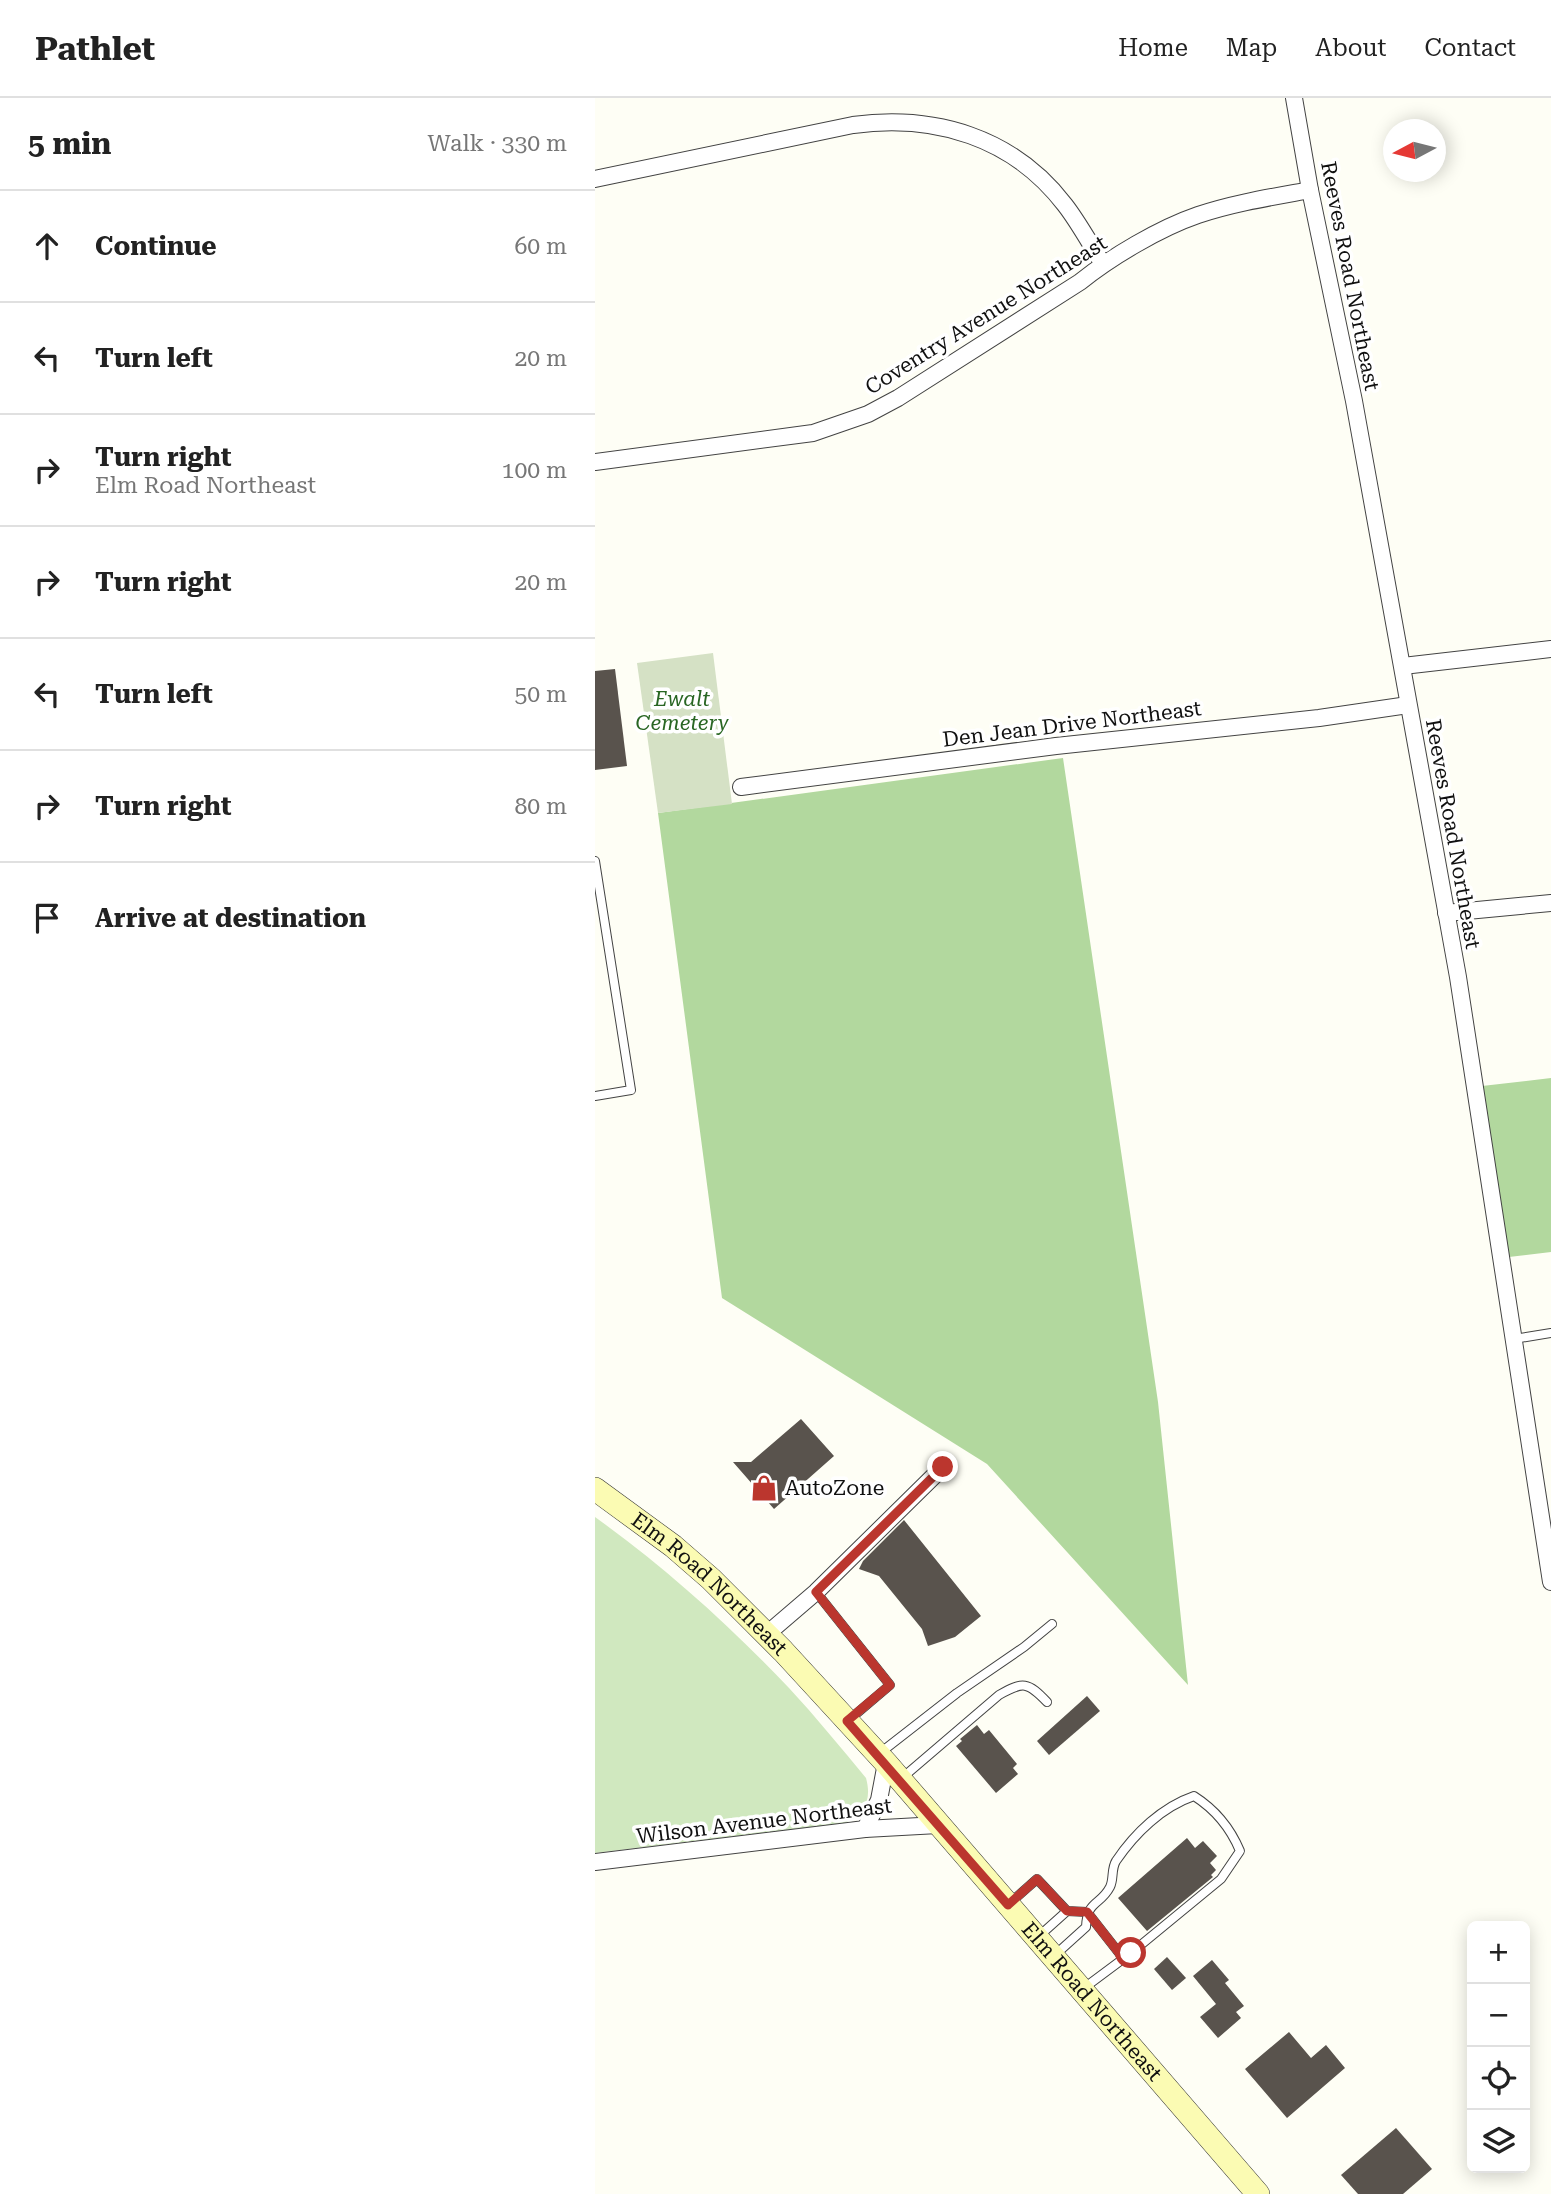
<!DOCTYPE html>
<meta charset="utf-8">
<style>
body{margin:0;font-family:"Roboto Serif",serif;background:#f2f2f2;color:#222}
.controls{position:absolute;right:21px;bottom:21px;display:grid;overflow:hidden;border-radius:10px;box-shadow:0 4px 18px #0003}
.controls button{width:63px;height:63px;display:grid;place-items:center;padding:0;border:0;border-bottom:2px solid #e0e0e0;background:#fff;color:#222;font:35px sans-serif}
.compass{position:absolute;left:788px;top:21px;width:63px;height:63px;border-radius:50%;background:#fff;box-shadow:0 4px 18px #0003;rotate:263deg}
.stop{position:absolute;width:21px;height:21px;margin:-16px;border:5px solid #bb362e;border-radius:50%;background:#fff}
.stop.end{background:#bb362e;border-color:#fff;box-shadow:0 2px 7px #0008}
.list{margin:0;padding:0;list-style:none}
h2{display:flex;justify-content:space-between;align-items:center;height:91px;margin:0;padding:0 28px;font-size:30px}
h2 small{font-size:23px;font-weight:400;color:#767676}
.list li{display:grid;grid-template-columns:46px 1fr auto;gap:21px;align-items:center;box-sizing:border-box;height:112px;padding:0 28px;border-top:2px solid #e0e0e0}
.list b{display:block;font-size:26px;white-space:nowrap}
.list p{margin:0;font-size:23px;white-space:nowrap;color:#767676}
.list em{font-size:23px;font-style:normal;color:#767676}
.icon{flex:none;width:38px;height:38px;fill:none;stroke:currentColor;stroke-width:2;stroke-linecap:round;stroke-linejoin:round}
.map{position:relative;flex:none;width:956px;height:2096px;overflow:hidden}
header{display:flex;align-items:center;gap:42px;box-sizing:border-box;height:98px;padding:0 35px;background:#fff;border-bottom:2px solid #e0e0e0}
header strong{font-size:33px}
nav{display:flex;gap:38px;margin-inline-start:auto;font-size:24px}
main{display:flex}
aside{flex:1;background:#fff}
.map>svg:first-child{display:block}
.green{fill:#d0e8bf}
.forest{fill:#b2d89e}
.cemetery{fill:#d5e1c5}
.building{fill:#59534d}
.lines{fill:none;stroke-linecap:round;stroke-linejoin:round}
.service-casing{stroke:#434343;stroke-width:10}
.minor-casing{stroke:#434343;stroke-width:18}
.secondary-casing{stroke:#323232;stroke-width:24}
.service{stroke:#fff;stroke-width:8}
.minor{stroke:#fff;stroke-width:16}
.secondary{stroke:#fbfbb3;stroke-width:23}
.route{stroke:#bb362e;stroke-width:9}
.labels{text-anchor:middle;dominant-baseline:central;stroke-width:7;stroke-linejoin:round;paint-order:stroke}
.street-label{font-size:21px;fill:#101010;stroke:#fff}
.park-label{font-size:21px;font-style:italic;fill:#296623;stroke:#fff}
.poi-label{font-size:21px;fill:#101010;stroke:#fff;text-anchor:start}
</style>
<header>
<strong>Pathlet</strong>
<nav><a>Home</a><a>Map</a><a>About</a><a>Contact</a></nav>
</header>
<main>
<aside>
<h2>5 min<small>Walk · 330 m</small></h2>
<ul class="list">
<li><svg class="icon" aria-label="ahead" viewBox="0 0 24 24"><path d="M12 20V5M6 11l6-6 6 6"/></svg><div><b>Continue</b></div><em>60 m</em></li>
<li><svg class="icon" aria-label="left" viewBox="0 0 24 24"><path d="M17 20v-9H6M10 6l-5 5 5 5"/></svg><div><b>Turn left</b></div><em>20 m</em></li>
<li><svg class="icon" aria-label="right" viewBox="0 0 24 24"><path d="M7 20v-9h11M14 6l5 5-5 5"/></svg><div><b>Turn right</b><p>Elm Road Northeast</p></div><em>100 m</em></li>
<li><svg class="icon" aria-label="right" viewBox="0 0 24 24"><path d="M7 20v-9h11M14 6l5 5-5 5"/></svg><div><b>Turn right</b></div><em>20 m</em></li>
<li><svg class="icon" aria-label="left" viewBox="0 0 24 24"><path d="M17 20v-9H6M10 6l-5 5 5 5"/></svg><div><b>Turn left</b></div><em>50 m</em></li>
<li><svg class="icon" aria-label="right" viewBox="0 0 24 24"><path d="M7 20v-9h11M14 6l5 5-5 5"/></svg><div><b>Turn right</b></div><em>80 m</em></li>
<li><svg class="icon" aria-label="arrive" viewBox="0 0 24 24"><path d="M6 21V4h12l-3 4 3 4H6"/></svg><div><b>Arrive at destination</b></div></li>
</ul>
</aside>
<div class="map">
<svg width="956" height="2096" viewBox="0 0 956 2096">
<rect width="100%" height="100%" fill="#fefef5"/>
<path class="green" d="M0,1419C71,1470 134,1527 194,1590C221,1619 246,1650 271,1680C277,1702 270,1715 250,1725L0,1755Z"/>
<g class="forest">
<polygon points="468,660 563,1304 593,1587 392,1366 127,1200 63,715"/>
<polygon points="956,980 956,1154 914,1159 887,988"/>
</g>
<polygon class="cemetery" points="118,555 137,706 63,715 42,565"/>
<g class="building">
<polygon points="20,571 32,668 0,672 0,573"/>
<polygon points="206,1321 239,1358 179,1411 138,1364 156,1364"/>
<polygon points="309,1422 386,1518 360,1539 333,1548 327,1531 284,1478 264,1471 268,1463"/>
<polygon points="492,1598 505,1613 454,1657 442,1643"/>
<polygon points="382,1627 389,1636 394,1632 422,1666 418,1670 423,1676 401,1695 361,1648 367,1643 365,1641"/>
<polygon points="592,1740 600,1750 608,1743 622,1758 615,1765 621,1772 616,1777 618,1779 552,1833 523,1800"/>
<polygon points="572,1859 591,1880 577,1892 559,1871"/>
<polygon points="617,1862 634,1882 630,1885 649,1908 641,1914 646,1920 623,1940 605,1919 621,1906 598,1878"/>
<polygon points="694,1934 716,1960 731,1947 750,1970 692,2020 650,1971"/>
<polygon points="801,2030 837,2071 808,2096 763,2096 746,2077"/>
</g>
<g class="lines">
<g class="service-casing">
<g id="service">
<polyline points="0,763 36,992 0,998"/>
<polyline points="919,1241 956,1235"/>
<polyline points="221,1494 295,1587 255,1621"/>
<polyline points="285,1655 362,1595 429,1549 457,1526"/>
<path d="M307,1680L404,1597C428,1583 433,1584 452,1604"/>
<polyline points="415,1805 442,1781 472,1813 492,1814 528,1860"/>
<polyline points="443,1839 472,1813"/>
<path d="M460,1857L491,1829C492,1802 505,1808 515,1789C519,1781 516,1771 521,1763C540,1735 567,1709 599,1698C621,1712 635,1729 645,1753L626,1781L536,1855L489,1890"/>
</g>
</g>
<g class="minor-casing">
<g id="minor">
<polyline points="699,0 715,92 759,303 863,879 956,1484"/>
<path d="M0,81L258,27C340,16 418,39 470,107C484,125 495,146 508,166"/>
<path d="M0,364L218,335L273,316L303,300L485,184C516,159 565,130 603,117C639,105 677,99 715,92"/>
<polyline points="808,568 956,551"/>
<polyline points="146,689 461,648 724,620 813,607"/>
<polyline points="851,815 956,805"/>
<polyline points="172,1536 221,1494 348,1369"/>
<polyline points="270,1731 284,1702 291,1665"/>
<polyline points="0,1764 270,1731 343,1727"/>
</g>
</g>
<g class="secondary-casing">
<g id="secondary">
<path id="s1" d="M0,1391L78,1448L116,1481L188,1553L291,1665L663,2096"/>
</g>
</g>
<use href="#service" class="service"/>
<use href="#minor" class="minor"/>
<use href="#secondary" class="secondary"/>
</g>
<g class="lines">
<polyline class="route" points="348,1369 221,1494 295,1587 252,1623 413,1807 442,1781 472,1813 492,1814 528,1860 536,1855"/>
</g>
<defs>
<g id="shop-bare" transform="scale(2.1)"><path d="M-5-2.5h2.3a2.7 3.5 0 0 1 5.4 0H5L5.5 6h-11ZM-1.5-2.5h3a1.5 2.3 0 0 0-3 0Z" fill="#bb362e" stroke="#fff" stroke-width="2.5" paint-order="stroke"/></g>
</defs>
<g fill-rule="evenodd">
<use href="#shop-bare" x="169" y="1390"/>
</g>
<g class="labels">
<g class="street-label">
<text transform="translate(755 178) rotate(79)">Reeves Road Northeast</text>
<text transform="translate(391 217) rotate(-32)">Coventry Avenue Northeast</text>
<text transform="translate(477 626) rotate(-7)">Den Jean Drive Northeast</text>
<text transform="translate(858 736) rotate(80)">Reeves Road Northeast</text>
<text stroke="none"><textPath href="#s1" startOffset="149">Elm Road Northeast</textPath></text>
<text transform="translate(169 1723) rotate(-7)">Wilson Avenue Northeast</text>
<text stroke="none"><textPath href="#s1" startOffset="716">Elm Road Northeast</textPath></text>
</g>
<g class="park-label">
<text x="87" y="601">Ewalt<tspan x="87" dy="24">Cemetery</tspan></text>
</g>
<g class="poi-label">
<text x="190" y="1390">AutoZone</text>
</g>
</g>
</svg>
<div class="controls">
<button>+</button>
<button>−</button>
<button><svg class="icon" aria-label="locate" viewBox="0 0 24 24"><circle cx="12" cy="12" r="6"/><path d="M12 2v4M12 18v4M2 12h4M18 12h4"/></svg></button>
<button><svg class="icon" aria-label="layers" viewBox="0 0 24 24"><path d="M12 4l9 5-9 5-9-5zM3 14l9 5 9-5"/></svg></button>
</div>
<svg class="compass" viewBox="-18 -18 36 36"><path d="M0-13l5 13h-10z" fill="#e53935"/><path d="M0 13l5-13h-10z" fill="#767676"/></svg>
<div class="stop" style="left:536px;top:1855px"></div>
<div class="stop end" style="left:348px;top:1369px"></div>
</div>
</main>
